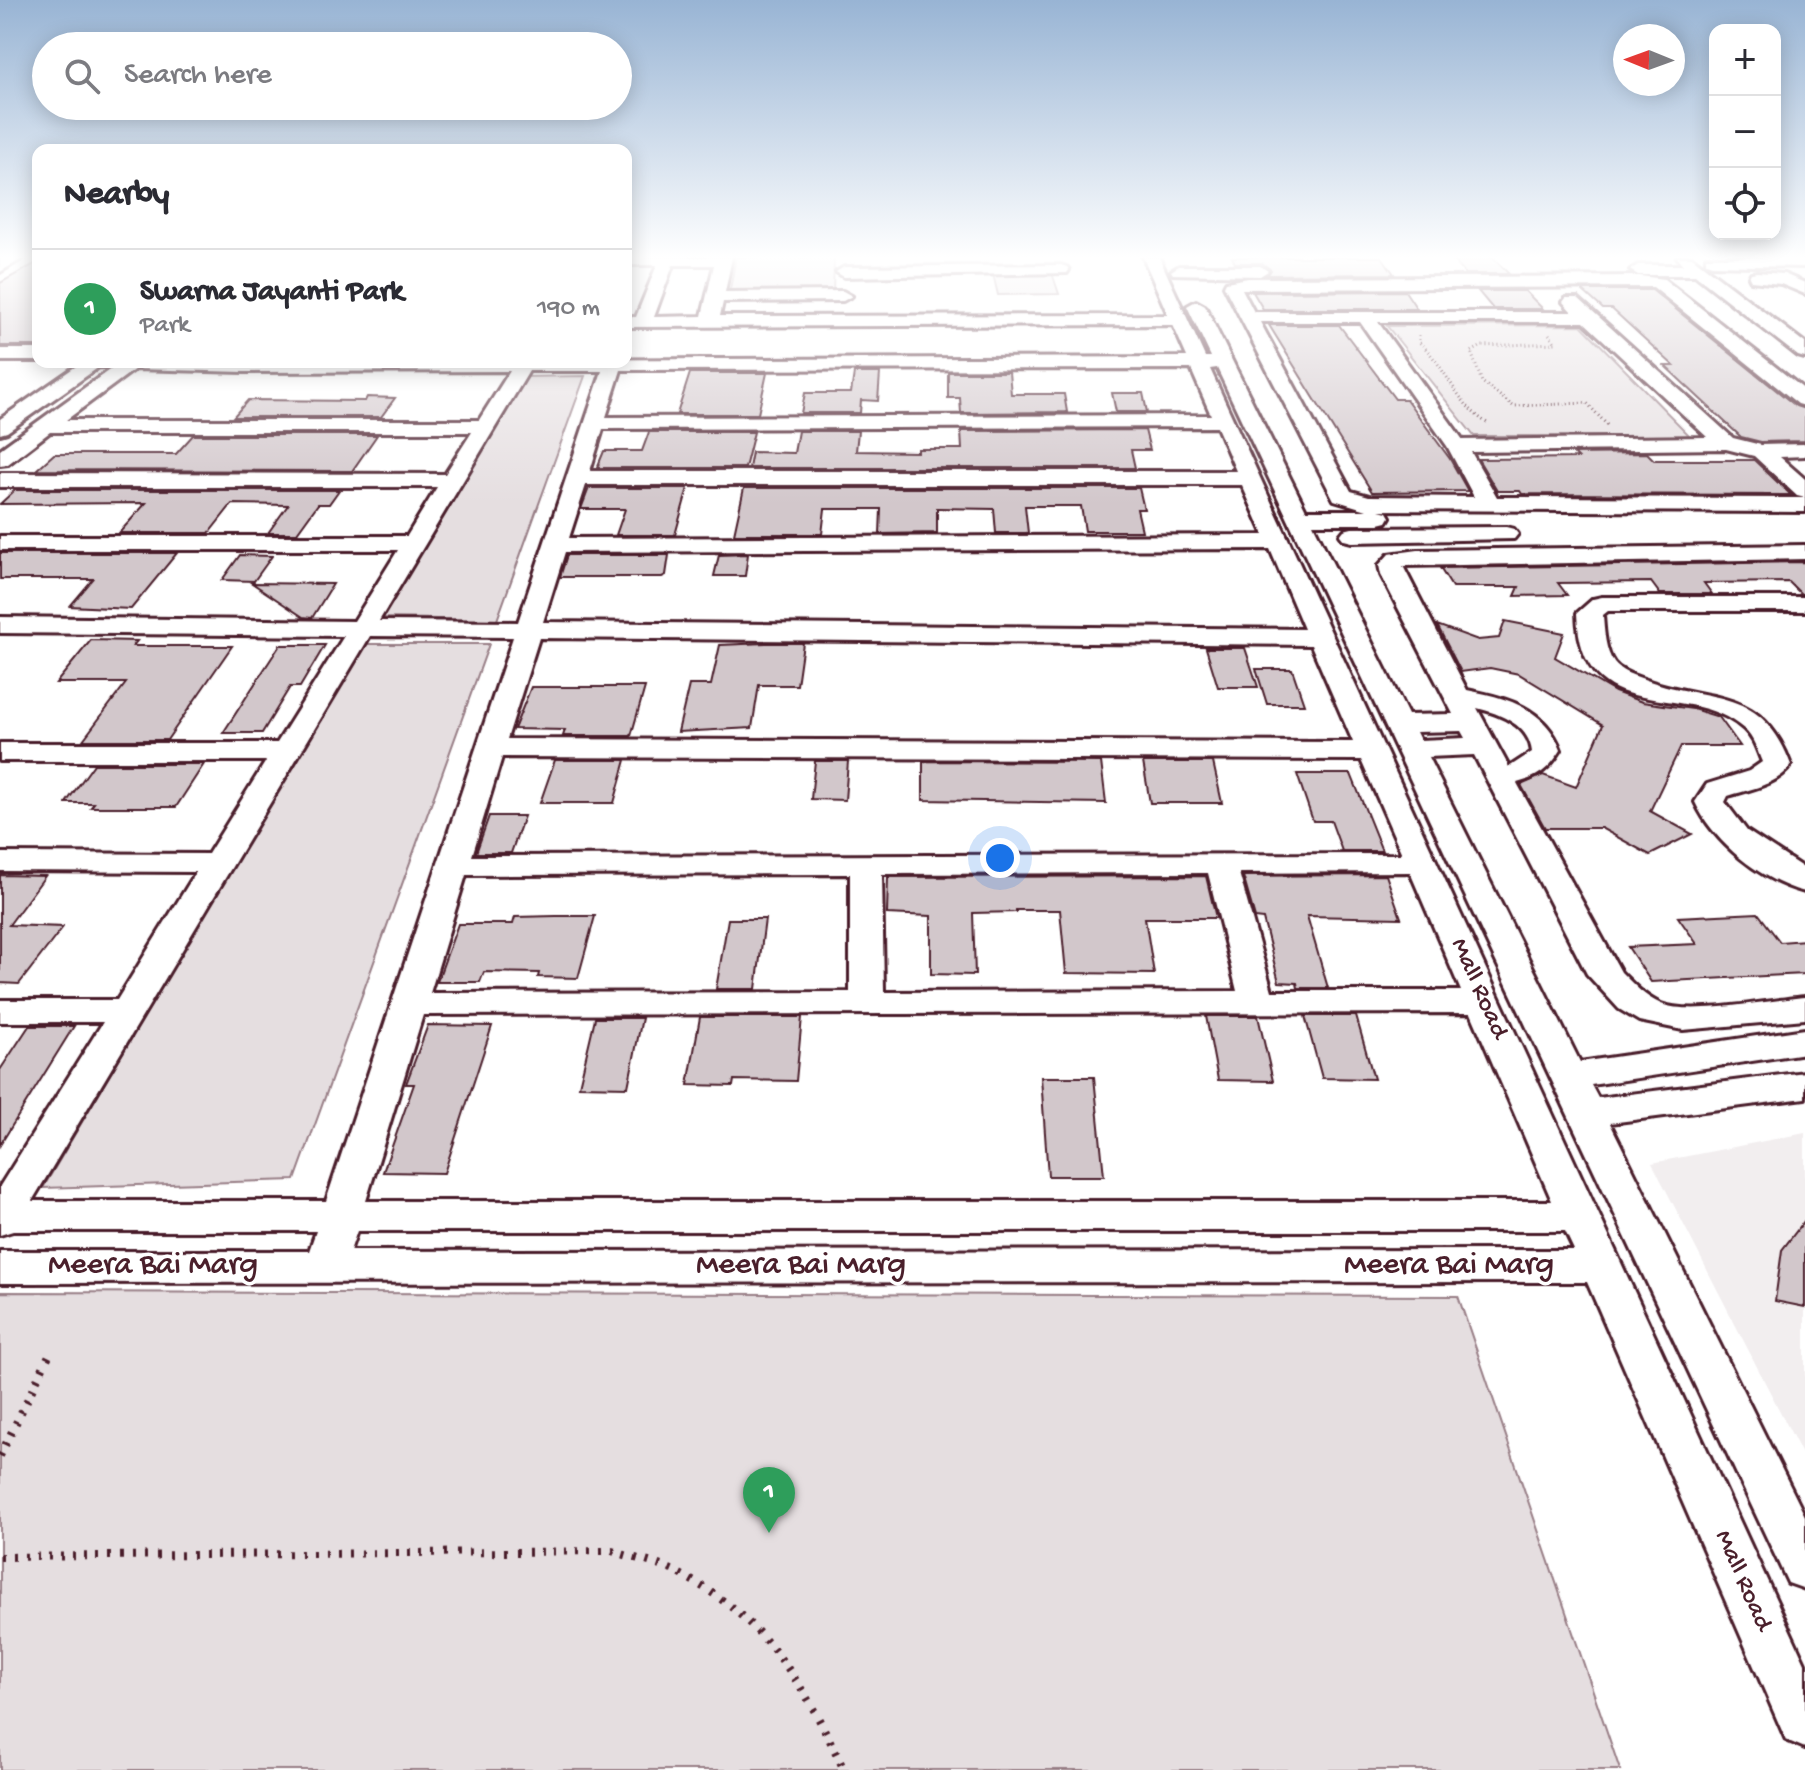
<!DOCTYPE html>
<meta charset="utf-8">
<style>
body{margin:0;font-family:"Gochi Hand",sans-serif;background:#f2f2f3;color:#2b2b33}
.controls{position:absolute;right:24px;top:24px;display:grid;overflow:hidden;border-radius:16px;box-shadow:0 4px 20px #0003}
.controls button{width:72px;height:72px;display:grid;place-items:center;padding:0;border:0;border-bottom:2px solid #e1e1e2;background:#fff;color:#2b2b33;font:40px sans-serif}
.compass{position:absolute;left:1613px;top:24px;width:72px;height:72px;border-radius:50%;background:#fff;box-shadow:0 4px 20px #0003;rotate:271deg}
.you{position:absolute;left:1000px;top:858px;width:28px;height:28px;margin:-20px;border:6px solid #fff;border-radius:50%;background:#1a73e8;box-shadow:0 0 0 12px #1a73e833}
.badge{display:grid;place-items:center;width:52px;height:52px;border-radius:50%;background:#2563eb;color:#fff;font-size:26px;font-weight:700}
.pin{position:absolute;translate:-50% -66px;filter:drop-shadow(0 2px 4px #0008)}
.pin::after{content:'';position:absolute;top:42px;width:28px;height:24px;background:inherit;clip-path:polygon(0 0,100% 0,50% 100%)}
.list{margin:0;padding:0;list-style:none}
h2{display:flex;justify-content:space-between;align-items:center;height:104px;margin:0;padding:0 32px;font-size:34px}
h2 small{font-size:26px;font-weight:400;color:#7c7c81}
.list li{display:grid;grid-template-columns:52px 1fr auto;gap:24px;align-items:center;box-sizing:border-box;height:120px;padding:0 32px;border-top:2px solid #e1e1e2}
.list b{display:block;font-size:30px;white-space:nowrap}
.list p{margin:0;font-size:26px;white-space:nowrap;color:#7c7c81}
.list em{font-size:26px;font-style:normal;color:#7c7c81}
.icon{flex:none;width:44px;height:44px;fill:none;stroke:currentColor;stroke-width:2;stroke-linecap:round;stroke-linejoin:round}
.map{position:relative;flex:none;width:1805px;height:1770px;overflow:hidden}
.search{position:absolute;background:#fff;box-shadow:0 4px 20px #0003;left:32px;top:32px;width:600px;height:88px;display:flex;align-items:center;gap:20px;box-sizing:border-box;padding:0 28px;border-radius:44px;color:#7c7c81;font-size:30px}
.panel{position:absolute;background:#fff;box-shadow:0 4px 20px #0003;left:32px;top:144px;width:600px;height:224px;border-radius:16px}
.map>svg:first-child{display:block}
.built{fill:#f2eeef}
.green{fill:#e5dee0;stroke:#987e86;stroke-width:2}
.building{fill:#d2c7cb;stroke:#4a1f2b;stroke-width:2}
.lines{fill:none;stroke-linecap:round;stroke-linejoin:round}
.minor-casing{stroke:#4a1f2b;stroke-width:6}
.path-far1{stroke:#4a1f2b;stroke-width:3;stroke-dasharray:1 3;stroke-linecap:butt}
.path{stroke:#4a1f2b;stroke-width:8;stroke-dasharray:3 9;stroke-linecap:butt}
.minor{fill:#fff;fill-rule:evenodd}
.labels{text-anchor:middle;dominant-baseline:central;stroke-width:7;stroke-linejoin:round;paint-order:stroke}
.street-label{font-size:26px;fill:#4a1f2b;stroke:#fff}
.near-street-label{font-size:32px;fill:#4a1f2b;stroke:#fff}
</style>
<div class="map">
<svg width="1805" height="1770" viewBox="0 0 1805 1770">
<rect width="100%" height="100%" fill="#fff"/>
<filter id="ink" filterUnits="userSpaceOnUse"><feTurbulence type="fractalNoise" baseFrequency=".0125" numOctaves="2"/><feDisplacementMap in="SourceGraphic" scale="16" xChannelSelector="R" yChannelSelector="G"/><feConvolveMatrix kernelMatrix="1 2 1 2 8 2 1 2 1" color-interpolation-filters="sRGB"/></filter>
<g filter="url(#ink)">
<polygon class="built" points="1805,1133 1805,1460 1652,1163"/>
<g class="green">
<polygon points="736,257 834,257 833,294 729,295"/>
<polygon points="1052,273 1059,294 998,295 993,274"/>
<polygon points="1581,325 1690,436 1474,436 1387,326"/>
<polygon points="585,376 497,620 379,618 521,377"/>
<polygon points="364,644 489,644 295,1180 43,1188"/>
<polygon points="0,1292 1458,1296 1620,1770 0,1770"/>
</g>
<g class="building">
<polygon points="1232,257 1382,257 1394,274 1267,275 1271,270 1262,263 1235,263"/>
<polygon points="1451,257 1492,257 1509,274 1465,274"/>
<polygon points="38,262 38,346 0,346 0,283"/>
<polygon points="1582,290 1652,290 1796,406 1805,409 1805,441 1761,442 1741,437 1665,366 1674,366 1612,309 1603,309"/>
<polygon points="1405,291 1417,309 1263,309 1253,292"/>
<polygon points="1478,291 1525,291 1543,309 1493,309"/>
<polygon points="1269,325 1339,325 1395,399 1406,399 1450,459 1468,491 1372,492"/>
<polygon points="948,372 1009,372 1011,394 1064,394 1067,412 961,413 960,398 948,398"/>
<polygon points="690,373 767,373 758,414 677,414"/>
<polygon points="854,373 880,373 878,401 861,400 860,413 801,413 805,393 851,393"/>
<polygon points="1112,393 1143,393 1147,412 1116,412"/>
<polygon points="367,397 395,398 381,417 233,417 248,400 365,401"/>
<polygon points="1145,430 1150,450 1131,450 1135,468 749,468 752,452 794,453 798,431 858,431 856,451 918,452 918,449 962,449 961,431"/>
<polygon points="649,432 754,432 745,468 597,468 604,451 642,451"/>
<polygon points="193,435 377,435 352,471 36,470 54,454 176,454"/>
<polygon points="1647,453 1654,460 1754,460 1791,495 1522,494 1520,491 1497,491 1478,459 1578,458 1574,454"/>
<polygon points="589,488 688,488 675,535 616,535 625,509 581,509"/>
<polygon points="744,488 1139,488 1144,509 1137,509 1142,531 1085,531 1081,506 1025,506 1028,533 996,533 994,509 937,508 937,533 880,534 881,509 825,509 822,534 734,534"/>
<polygon points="15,490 339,490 329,504 318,504 297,533 268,533 288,505 232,504 209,533 119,533 146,503 0,504"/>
<polygon points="0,553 177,553 131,609 70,606 93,579 0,579"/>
<polygon points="748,554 745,576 714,576 719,555"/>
<polygon points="240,555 272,556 254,581 222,580"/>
<polygon points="567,555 669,555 666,575 662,577 560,577"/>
<polygon points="1805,562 1805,594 1801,594 1789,582 1704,583 1712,594 1660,594 1651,582 1558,583 1567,595 1515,596 1519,587 1452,587 1440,568"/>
<polygon points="252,583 333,584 312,618 303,617"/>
<polygon points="1505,621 1564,633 1555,657 1615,692 1642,702 1693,709 1719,717 1740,746 1681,746 1650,811 1692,834 1650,855 1601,828 1545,828 1521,785 1543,775 1576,787 1603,725 1519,674 1490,668 1461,672 1437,625 1478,640 1499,638"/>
<polygon points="91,640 137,641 133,646 232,646 167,740 83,740 126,683 56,683"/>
<polygon points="766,643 803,643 797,685 759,685 752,728 678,732 689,685 711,685 720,645"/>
<polygon points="280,645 325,645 300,687 290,687 262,733 223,733"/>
<polygon points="1206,648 1245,648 1258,687 1218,687"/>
<polygon points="1256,669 1292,669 1304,704 1267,704"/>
<polygon points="531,687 645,687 631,736 563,736 565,730 514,729"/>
<polygon points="555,760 626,760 614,803 540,803"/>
<polygon points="815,761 848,761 845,800 811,799"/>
<polygon points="923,761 1101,762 1106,803 923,800"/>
<polygon points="1143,762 1213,762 1222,803 1150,803"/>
<polygon points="94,764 204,764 176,807 91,807 94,803 66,803"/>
<polygon points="1297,774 1351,774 1382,851 1342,851 1331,821 1313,821"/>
<polygon points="489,816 524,816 511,853 476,853"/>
<polygon points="0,875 45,876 9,925 63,927 19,984 0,983"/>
<polygon points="1386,875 1401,918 1307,916 1328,988 1298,988 1297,983 1279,982 1263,919 1255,918 1243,876"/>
<polygon points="1206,876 1216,918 1145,918 1154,974 1066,973 1060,910 1016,910 1016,912 973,913 975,975 931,974 931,916 887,914 888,877"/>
<polygon points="1758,913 1780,942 1805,940 1805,974 1651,982 1628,947 1697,944 1678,917"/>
<polygon points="556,916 595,916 578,978 538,977 539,973 484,972 480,982 437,982 458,924 513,924 515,917"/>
<polygon points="728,919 765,919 756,989 716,989"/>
<polygon points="1206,1016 1258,1016 1273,1081 1218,1080"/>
<polygon points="1305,1016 1356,1016 1374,1079 1322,1078"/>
<polygon points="700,1017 802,1017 796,1081 734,1080 733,1086 688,1085"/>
<polygon points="595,1018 642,1018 628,1087 579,1086"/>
<polygon points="428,1025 492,1026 444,1173 383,1172 414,1084 406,1084"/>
<polygon points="29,1026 74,1026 0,1145 0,1070"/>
<polygon points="1041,1077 1094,1077 1104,1176 1048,1176"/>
<polygon points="1805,1220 1805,1307 1775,1301 1782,1250"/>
</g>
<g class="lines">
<g class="minor-casing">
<g id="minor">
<polygon points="6,257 25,257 0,272 0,260"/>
<path d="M626,257H732L725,292L843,291L852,296L843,301L723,302L720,316L1168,315L1143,257H1159L1205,357H1211L1187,306L1196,301L1205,306L1306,510H1379L1387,512L1390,517L1387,522L1379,524H1313L1408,715L1453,714L1381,575L1379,565L1389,554L1418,550L1805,545V559L1403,566L1467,690C1508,698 1545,708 1561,750C1550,768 1539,777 1517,783L1621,972C1633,984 1645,997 1661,1004C1690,1016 1771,1000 1805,997V1019L1683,1030L1639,1021L1619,1009L1587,974L1474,755L1428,757L1580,1062L1805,1029V1053L1591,1085L1598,1098L1805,1072V1098L1610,1123L1805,1516V1589L1788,1583L1217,368L1210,369L1805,1663V1748L1786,1740L1587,1282L0,1283V1251H309L316,1231H13L0,1235V1186L103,1022H0V1000H117L196,872L0,871V853L208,854L266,761H0V743H277L344,636L0,633V617L354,621L398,550H0V536H407L437,487H0V473L445,474L472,432H50L8,464L0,465V449L112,368L99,367L7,432L0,434V419L82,362L1187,357L1173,325L626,327V317H636L657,265H626ZM673,265H714L702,316L654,317ZM135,369L244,372L510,371L479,420H66ZM1191,369L1211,415L606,417L621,370ZM529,371H602L518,622L379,621ZM1217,427L1236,471H590L603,429ZM586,485H1242L1264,535L569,538ZM1270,549L1304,629L543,622L565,552ZM370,636L513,637L326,1201H32ZM539,638L1311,645L1353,742L507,739ZM1477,708C1501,714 1529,725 1532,752L1509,767ZM1461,731L1465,738L1420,740L1416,732ZM502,757L1361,760L1402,854L472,856ZM1410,872L1461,991H1272L1239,873ZM1208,873L1237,991L884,992L882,874ZM850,874V992L430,993L466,875ZM1471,1013L1552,1201H366L423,1015ZM357,1231H1565L1574,1250L350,1251Z"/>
<polygon points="1677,257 1692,257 1805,343 1805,358 1798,356 1695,275 1638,275 1630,270 1638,265 1683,265"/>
<polygon points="1706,257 1805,257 1805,267 1712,265 1706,263"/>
<polygon points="1061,265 1067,267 1069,270 1067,273 844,277 836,272 844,267"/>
<polygon points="1179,266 1260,266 1268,271 1260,276 1173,274 1171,271"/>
<polygon points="1757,272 1784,274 1805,283 1805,294 1781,284 1751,281 1749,277 1751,273"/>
<path d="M1640,276L1664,279L1805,390V406L1798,404L1653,287L1242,289L1254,312H1572L1563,302L1566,298H1578L1733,438L1761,445L1805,444V456L1780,457L1805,479V498L1797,496L1754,456L1726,449L1471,452L1497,497L1805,498V512L1367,510L1334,500L1224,286L1226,282L1248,278ZM1260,322H1360L1447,446L1474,497L1369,496L1351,491ZM1378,322H1584L1707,437L1463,440Z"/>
<rect x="0" y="349" width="38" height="12"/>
<polygon points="1506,527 1514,529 1518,534 1514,539 1352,542 1344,540 1340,535 1344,530 1352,528"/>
<path d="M1602,597H1805V611H1608L1603,615C1604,630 1605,651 1614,663C1620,671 1632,675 1641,678C1708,704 1761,683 1791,765C1778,785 1750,789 1728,796L1725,802L1747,831L1805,869V892C1761,881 1714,843 1695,802L1707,784L1749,771L1762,762C1757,750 1754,738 1744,729C1686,677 1581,733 1577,613L1593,599Z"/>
</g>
</g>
<g class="path-far1">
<polyline points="1549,334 1556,343 1482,346 1471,352 1482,382 1513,406 1587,403 1608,426"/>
<path d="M1419,335V342C1446,366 1457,406 1489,424"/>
</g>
<g class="path">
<polyline points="0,1456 51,1351"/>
<path d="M0,1557L612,1551C633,1558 657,1563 676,1572C764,1615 805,1686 844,1770"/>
</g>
<use href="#minor" class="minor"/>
</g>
</g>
<linearGradient id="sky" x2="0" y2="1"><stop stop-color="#98b4d4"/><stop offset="0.51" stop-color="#fff"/><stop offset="1" stop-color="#fff" stop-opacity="0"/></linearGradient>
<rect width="1805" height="504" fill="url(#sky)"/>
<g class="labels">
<g class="street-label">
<text transform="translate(1478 989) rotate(66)">Mall Road</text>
<text transform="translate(1742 1581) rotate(66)">Mall Road</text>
</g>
<g class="near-street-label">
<text x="153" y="1266">Meera Bai Marg</text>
<text x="801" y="1266">Meera Bai Marg</text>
<text x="1449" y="1266">Meera Bai Marg</text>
</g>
</g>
</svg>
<div class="controls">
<button>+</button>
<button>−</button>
<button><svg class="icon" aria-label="locate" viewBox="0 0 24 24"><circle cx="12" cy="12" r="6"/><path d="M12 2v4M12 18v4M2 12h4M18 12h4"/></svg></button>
</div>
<svg class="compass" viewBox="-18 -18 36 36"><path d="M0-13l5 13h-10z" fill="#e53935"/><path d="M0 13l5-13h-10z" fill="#7c7c81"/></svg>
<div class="you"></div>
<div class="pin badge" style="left:769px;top:1533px;background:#2e9e5b">1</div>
<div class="search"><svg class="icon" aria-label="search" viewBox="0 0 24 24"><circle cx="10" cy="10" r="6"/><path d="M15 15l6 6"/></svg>Search here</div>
<section class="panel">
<h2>Nearby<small></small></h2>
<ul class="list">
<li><span class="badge" style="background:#2e9e5b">1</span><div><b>Swarna Jayanti Park</b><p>Park</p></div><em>190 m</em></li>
</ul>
</section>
</div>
